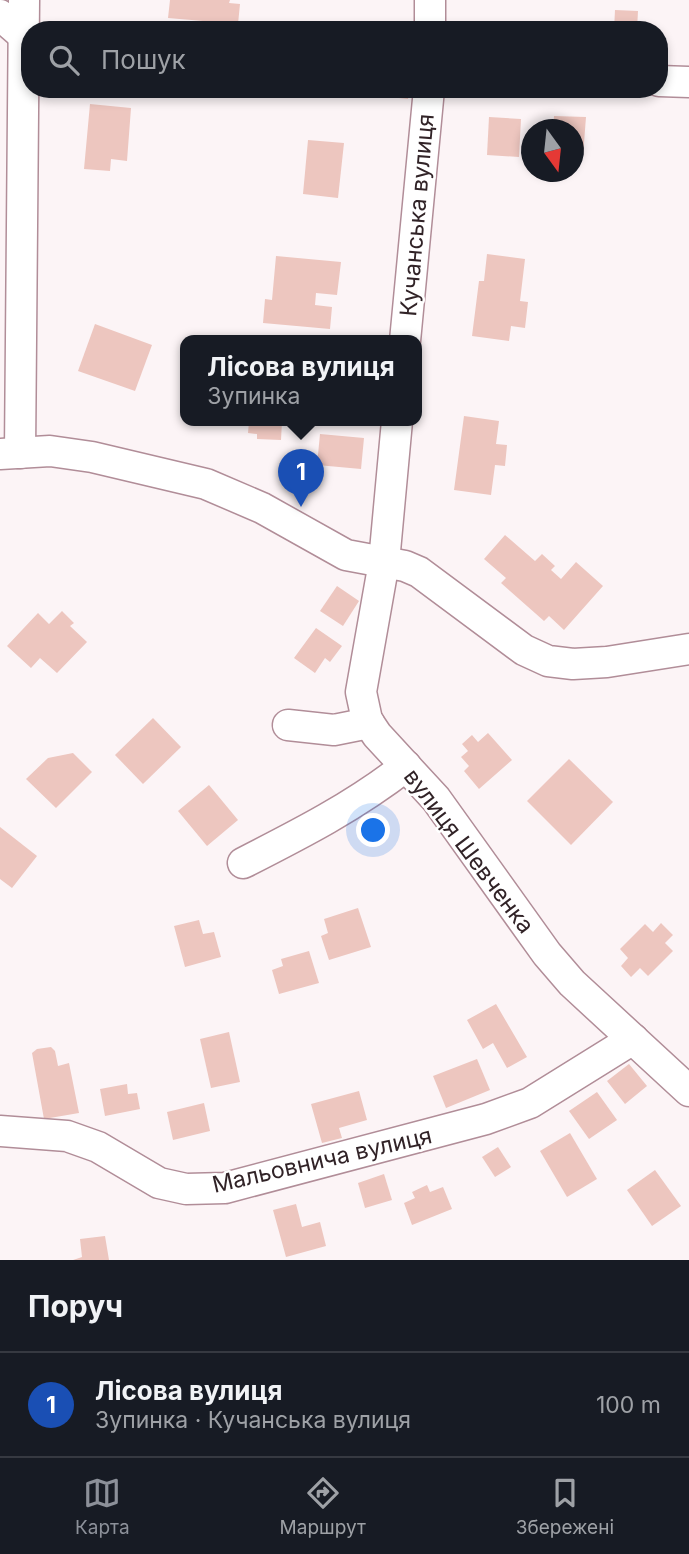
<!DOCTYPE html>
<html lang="uk">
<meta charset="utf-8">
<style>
body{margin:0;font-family:Inter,sans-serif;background:#242831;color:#f1f3f6}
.compass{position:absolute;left:521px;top:119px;width:63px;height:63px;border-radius:50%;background:#171b24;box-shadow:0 4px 10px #0003;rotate:165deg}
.you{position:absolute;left:374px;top:831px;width:24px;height:24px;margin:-18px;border:5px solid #fff;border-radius:50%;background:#1a73e8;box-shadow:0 0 0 10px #1a73e833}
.badge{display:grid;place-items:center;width:46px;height:46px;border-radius:50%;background:#8c9099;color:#fff;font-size:23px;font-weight:700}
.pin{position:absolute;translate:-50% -58px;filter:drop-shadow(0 2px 4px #0008)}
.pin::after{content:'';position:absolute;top:37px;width:24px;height:21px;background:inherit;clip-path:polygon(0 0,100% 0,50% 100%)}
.popup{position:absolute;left:180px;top:335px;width:242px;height:91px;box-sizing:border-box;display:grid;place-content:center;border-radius:14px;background:#171b24;filter:drop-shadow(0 2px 5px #0005);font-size:23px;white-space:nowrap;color:#9ea1a6}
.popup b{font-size:26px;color:#f1f3f6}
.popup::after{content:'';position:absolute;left:50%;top:100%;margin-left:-14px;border:14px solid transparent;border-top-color:#171b24}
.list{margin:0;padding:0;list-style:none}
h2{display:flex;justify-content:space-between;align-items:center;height:91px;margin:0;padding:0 28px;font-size:30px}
h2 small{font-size:23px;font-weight:400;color:#9ea1a6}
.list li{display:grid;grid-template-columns:46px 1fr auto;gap:21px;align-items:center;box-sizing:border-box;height:105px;padding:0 28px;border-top:2px solid #363941}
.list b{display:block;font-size:26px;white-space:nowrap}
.list p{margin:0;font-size:23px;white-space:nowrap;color:#9ea1a6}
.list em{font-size:23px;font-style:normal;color:#9ea1a6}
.icon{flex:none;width:38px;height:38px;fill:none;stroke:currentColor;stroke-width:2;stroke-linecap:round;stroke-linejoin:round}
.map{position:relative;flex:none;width:689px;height:1260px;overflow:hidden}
.search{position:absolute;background:#171b24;box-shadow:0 4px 10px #0003;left:21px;right:21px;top:21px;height:77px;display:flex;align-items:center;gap:18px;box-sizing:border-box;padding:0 24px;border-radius:28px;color:#9ea1a6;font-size:26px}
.sheet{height:196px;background:#171b24}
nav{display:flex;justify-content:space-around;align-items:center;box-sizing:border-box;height:98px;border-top:2px solid #363941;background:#171b24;font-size:19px;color:#9ea1a6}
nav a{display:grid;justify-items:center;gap:4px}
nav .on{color:#8c9099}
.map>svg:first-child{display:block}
.building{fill:#edc6bf}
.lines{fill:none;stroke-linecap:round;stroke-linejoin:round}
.minor-casing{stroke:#b18d98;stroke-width:33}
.minor{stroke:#fff;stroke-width:30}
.labels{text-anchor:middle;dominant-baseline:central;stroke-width:5;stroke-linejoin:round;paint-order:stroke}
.street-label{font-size:23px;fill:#312327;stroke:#fff}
</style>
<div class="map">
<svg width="689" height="1260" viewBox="0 0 689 1260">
<rect width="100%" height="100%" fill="#fcf4f6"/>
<g class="building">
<polygon points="170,0 230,0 229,3 240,4 238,24 168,18"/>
<polygon points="615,10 638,11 637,30 614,30"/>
<polygon points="362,89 409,89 408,99 362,94"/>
<polygon points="90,104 131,108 127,161 111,159 110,171 84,169"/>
<polygon points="554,116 586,117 583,156 574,155 574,130 553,130"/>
<polygon points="489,117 521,119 519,157 487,155"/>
<polygon points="308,140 344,143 338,198 303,194"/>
<polygon points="487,254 525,259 520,301 528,302 525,328 511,326 509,341 472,336 479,281 484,281"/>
<polygon points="276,256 341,262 337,295 316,293 315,305 332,307 330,329 263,323 265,299 272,300"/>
<polygon points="95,324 152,345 135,391 78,371"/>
<polygon points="464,416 499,421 496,444 507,445 505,466 495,465 491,495 454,490"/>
<polygon points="249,421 282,421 281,440 257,439 257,434 248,433"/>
<polygon points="320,434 364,438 361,469 317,465"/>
<polygon points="505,535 535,561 542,554 555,566 551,570 561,579 576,562 603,586 564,630 549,616 544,621 501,583 506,578 484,559"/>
<polygon points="337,586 359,601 343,626 320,611"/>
<polygon points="62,611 74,623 70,626 87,642 57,673 40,658 31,668 7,646 38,613 49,624"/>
<polygon points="316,628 342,646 330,662 325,658 315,673 294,658"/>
<polygon points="153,718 181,747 143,784 115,755"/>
<polygon points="488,733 512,760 479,789 464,771 469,766 461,757 468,751 462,744 472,735 478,742"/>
<polygon points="73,753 92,772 56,808 26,779 48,758"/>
<polygon points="569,759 613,802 571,845 527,801"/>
<polygon points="209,785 238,820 207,846 178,811"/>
<polygon points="0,827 37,856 12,888 0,879"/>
<polygon points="358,908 371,947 329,960 321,936 328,933 324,919"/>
<polygon points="199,920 203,934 214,932 221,957 185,967 174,926"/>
<polygon points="661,923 673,935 665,943 673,951 648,976 640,968 631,977 621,966 628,958 620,949 645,924 653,932"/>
<polygon points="309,951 319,983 279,994 272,970 283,966 281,959"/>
<polygon points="496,1004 527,1057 507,1068 493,1043 483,1049 467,1020"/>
<polygon points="229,1032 240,1082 211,1088 200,1039"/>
<polygon points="51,1047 55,1051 58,1066 69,1063 79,1113 44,1119 32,1053 37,1049"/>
<polygon points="477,1059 490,1090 446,1108 433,1076"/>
<polygon points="629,1064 647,1086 625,1104 607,1081"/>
<polygon points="127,1084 128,1094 137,1093 140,1109 105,1116 100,1089"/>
<polygon points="359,1091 367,1120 339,1128 342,1138 322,1143 311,1104"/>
<polygon points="597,1092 617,1120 589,1139 569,1111"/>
<polygon points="204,1103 210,1131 173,1140 167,1112"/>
<polygon points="570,1133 597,1179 567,1197 540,1151"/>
<polygon points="498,1147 511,1167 495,1177 482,1157"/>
<polygon points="655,1170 681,1206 652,1226 627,1190"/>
<polygon points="384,1174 392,1200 365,1208 358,1183"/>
<polygon points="427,1185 430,1192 443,1187 452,1209 412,1225 404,1203 415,1198 412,1192"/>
<polygon points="296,1204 302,1227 320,1222 326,1246 286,1257 273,1210"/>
<polygon points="105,1236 109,1260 73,1260 82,1257 80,1239"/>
</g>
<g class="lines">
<g class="minor-casing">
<g id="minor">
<polyline points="430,0 430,30"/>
<polyline points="0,15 24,36"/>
<polyline points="659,81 689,82"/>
<polyline points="405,341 429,89"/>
<polyline points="397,421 384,562 361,692 367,720 377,735 436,799 547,954 572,983 689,1091"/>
<polyline points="20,453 24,0"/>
<polyline points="0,454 50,451 92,457 206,484 262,508 346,555 405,566 419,572 524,650 548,661 573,664 607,662 689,649"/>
<polyline points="288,725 334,730 369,723"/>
<path d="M243,863C300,834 355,806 406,766"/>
<polyline points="0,1131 67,1136 98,1147 159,1183 186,1189 225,1188 486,1119 530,1103 633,1039"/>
</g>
</g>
<use href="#minor" class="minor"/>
</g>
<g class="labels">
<g class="street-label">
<text transform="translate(417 215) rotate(-85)">Кучанська вулиця</text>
<text transform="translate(469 851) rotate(53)">вулиця Шевченка</text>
<text transform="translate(322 1160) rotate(-13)">Мальовнича вулиця</text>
</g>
</g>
</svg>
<svg class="compass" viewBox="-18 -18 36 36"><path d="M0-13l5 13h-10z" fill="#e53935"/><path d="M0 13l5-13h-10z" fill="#9ea1a6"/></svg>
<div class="you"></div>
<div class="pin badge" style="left:301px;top:507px;background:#1a4fb4">1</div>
<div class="popup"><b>Лісова вулиця</b>Зупинка</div>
<div class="search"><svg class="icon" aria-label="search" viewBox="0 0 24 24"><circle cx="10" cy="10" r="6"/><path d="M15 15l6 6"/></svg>Пошук</div>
</div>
<section class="sheet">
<h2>Поруч<small></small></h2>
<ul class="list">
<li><span class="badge" style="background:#1a4fb4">1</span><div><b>Лісова вулиця</b><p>Зупинка · Кучанська вулиця</p></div><em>100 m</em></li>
</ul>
</section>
<nav>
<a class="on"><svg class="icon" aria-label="map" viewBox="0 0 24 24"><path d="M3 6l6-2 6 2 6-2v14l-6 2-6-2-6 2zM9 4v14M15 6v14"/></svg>Карта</a>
<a><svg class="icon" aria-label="directions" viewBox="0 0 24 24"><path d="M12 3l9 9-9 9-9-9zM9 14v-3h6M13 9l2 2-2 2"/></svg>Маршрут</a>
<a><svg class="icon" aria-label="saved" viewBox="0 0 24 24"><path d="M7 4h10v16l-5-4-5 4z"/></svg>Збережені</a>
</nav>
